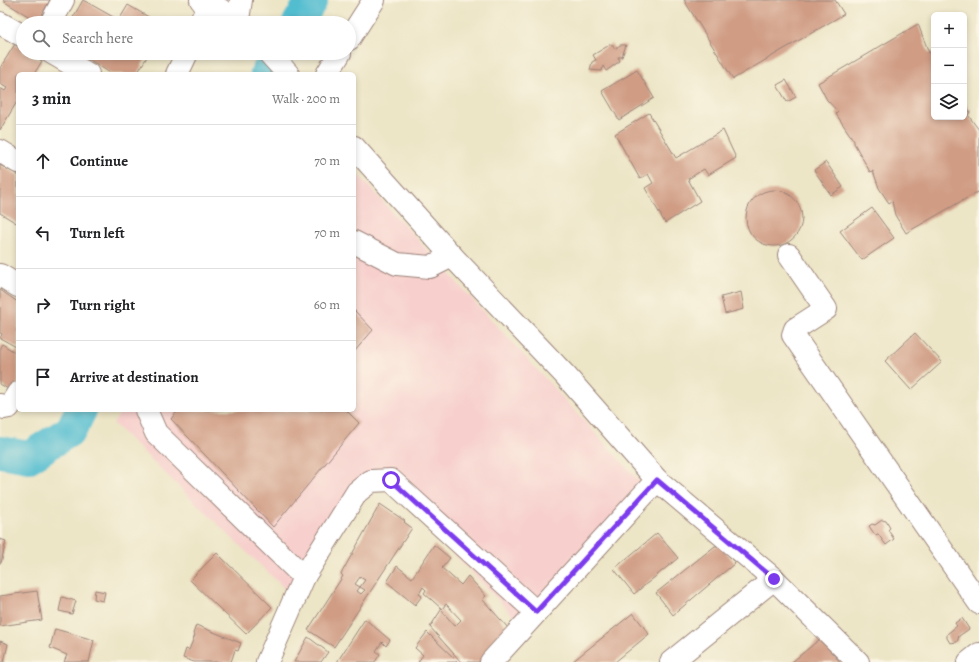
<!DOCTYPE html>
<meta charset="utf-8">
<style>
body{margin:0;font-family:Alegreya,serif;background:#f2f2f2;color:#202124}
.controls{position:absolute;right:12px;top:12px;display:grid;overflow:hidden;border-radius:6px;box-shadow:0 2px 6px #0003}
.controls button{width:36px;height:36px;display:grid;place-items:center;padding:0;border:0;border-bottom:1px solid #e0e0e0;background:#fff;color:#202124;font:20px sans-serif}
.stop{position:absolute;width:12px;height:12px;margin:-9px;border:3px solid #7c3aed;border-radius:50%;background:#fff}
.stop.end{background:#7c3aed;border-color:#fff;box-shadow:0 1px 4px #0008}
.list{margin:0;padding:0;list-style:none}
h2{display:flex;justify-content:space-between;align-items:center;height:52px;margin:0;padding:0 16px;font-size:17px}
h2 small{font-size:13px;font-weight:400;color:#757577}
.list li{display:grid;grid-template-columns:26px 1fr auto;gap:12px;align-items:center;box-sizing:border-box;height:72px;padding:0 16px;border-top:1px solid #e0e0e0}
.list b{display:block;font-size:15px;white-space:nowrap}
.list em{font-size:13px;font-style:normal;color:#757577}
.icon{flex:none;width:22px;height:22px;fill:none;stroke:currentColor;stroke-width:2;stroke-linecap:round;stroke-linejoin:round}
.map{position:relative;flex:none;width:979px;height:662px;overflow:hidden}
.search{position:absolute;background:#fff;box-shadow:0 2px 6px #0003;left:16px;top:16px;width:340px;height:44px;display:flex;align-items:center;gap:10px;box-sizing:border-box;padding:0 14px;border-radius:22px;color:#757577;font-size:15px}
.panel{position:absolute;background:#fff;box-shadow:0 2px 6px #0003;left:16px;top:72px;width:340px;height:340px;border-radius:6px}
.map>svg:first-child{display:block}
.built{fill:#f7d0cd}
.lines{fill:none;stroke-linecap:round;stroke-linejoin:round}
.river{stroke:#53bdd0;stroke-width:32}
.building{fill:#d09c84;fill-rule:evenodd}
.minor-casing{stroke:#9b8278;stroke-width:24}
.major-casing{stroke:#9b8278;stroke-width:24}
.minor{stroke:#fff;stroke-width:22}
.major{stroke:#fff;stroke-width:22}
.route{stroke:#7c3aed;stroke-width:5}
</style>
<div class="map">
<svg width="979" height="662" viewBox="0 0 979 662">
<rect width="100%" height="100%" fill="#fcf5e5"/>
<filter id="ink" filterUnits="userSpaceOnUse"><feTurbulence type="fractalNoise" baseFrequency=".025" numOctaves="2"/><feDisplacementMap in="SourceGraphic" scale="8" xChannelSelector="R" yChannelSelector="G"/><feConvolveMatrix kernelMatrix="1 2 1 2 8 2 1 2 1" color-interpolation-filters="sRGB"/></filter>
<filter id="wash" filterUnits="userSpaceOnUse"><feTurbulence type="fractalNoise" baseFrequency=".012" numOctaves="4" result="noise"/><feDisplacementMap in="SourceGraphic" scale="16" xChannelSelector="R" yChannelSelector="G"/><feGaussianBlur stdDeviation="0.9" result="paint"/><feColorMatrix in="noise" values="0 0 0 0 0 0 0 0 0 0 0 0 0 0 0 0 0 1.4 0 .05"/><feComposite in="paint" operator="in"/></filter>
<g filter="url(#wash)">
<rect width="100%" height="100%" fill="#ece5c6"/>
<polygon class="built" points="354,170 650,493 525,628 374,471 287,591 113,423 122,410 354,410"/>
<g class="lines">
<g class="river">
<polyline points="298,23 312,0"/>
<polyline points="266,74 279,53"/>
<polyline points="0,452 29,457 71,430 81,410"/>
</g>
</g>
<g id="blocks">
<g class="building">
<polygon points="4,0 50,0 38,22 3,1"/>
<polygon points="83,0 115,18 113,23 70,23"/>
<polygon points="684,0 835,0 844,14 733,79"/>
<polygon points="128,5 159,23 123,23 119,20"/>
<polygon points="918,24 929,53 934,52 934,117 964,117 964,101 970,112 968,115 979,130 979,191 906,233 895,215 892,201 889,203 879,188 873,171 870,172 854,143 854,141 836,114 838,112 827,100 818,83"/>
<polygon points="15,44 23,49 23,53 28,53 35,58 35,57 42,61 34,74 18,74 18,100 0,130 0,88 5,91 7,88 0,84 0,68"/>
<polygon points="611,44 615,49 620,45 626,45 622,57 618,57 620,61 606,71 603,66 602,71 590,70 592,62 596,60 593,55"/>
<polygon points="79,53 147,53 148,55 137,74 112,74"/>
<polygon points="637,70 654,98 619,120 602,91"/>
<polygon points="786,80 796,97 787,102 777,85"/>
<polygon points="649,113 676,158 723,130 736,158 708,175 704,169 688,179 700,201 665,223 645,188 653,183 648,174 640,179 615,134"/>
<polygon points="826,162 843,187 831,195 814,170"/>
<polygon points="0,165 18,175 18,224 0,213"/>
<circle cx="774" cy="218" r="28"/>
<polygon points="872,208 894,238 862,260 840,231"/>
<polygon points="0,290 18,302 18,348 0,338 2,334 0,333"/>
<polygon points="741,292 744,309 725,314 721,297"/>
<polygon points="354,310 373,330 354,352"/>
<polygon points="915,333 942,362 911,390 885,361"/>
<polygon points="2,344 16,353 18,349 18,382 13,392 0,384 0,347"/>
<polygon points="178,410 346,410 359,423 273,527 171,419"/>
<path d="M380,504L405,521L404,522L412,528L334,647L308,630L343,576L341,574ZM360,577L365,580L360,587L355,584ZM360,587L365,590L361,594L357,591Z"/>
<polygon points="882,520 886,521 890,528 888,530 894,539 886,545 878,534 875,535 869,526 872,524 875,525"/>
<polygon points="657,533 678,558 634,594 614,569"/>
<polygon points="0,539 6,541 1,563 0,563"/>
<polygon points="434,545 450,558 442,568 461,585 468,576 486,596 482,599 510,630 481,662 461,662 430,627 441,610 455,626 461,620 446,604 442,609 424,593 426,590 423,587 419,594 422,596 415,605 387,582 397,566 412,578"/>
<polygon points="715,546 721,546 735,563 673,615 656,593"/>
<polygon points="217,553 272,607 246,634 190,580"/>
<polygon points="95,590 105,592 103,601 94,599"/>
<polygon points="37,591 42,620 0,626 0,596"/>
<polygon points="62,597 76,601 72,614 59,611"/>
<polygon points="633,613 649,634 615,662 572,662"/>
<polygon points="962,618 969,629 959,636 957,642 950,643 947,638 947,634 957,626 955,623"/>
<polygon points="365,619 390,640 386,646 382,642 376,651 380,654 375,662 337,662"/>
<polygon points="196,625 241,643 238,651 235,650 231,662 194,662 183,658 186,649 189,650 195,635 193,634"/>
<polygon points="55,629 94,640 89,662 64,662 67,655 50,648"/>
<polygon points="427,632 458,662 418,662 423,655 415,648"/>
<polygon points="308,637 328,652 321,662 294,662"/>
<polygon points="820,639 840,662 792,662"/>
<polygon points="0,641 8,644 4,662 0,662"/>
</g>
</g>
</g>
<g filter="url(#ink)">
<use href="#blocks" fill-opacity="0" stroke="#9b8278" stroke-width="1"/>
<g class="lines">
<g class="minor-casing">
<g id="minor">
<polyline points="238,20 241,0"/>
<polyline points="0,23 23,36"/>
<polyline points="51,23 63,0"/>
<polyline points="200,23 210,3"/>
<polyline points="349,39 374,0"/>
<polyline points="52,53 88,74"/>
<polyline points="177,74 187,53"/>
<polyline points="327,74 340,53"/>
<polyline points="0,151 18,162"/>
<polyline points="354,242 397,264 430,267 452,256"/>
<polyline points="789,255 826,309 795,329 793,335 979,603"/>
<polyline points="0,275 18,286"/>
<polyline points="0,405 4,408 9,407 18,393"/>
<polyline points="146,410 156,433 304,577"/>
<polyline points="267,662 304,577 357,492 371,481 391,480 536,612"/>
<polyline points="491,662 657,480"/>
<polyline points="671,662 774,579"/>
</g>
</g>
<g class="major-casing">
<g id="major">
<polyline points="201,0 210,3 241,23"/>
<polyline points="269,53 288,74"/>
<polyline points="354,147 452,256 565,375 657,480 774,579 858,662"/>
<polyline points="969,662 979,654"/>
</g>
</g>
<use href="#minor" class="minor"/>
<use href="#major" class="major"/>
</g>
</g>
<g class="lines" filter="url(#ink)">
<polyline class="route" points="391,480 536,612 657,480 774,579"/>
</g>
</svg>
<div class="controls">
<button>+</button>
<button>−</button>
<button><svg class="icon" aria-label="layers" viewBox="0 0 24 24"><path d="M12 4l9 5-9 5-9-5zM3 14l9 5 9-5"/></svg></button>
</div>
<div class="stop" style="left:391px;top:480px"></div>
<div class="stop end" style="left:774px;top:579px"></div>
<div class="search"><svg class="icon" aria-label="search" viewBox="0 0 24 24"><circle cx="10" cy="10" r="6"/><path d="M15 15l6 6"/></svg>Search here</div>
<section class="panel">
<h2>3 min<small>Walk · 200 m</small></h2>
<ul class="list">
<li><svg class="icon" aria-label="ahead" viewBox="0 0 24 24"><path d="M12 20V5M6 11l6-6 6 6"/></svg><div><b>Continue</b></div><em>70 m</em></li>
<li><svg class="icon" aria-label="left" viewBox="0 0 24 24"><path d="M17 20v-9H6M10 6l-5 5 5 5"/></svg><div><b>Turn left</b></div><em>70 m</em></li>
<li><svg class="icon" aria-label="right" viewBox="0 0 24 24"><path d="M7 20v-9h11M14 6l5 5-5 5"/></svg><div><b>Turn right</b></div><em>60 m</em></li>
<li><svg class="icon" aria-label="arrive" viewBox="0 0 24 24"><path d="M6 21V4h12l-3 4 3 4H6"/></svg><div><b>Arrive at destination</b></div></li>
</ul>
</section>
</div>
